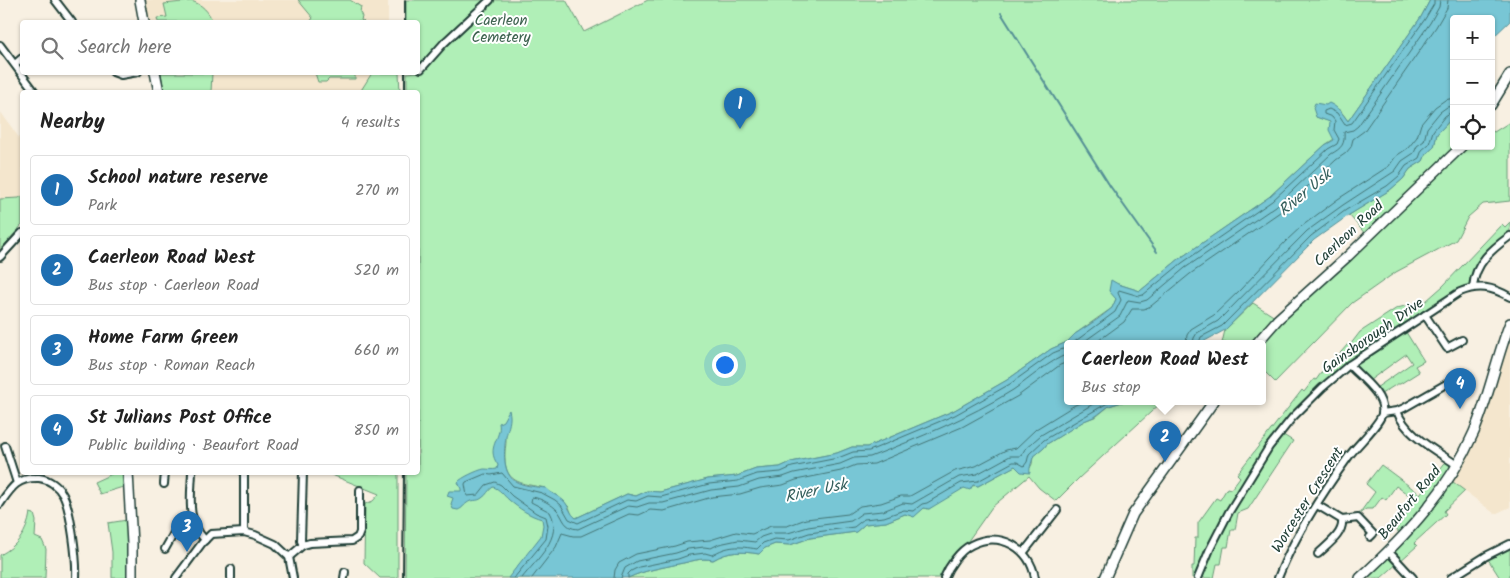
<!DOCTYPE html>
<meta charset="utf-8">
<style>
body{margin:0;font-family:Kalam,sans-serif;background:#f6f6f6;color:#222}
.controls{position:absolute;right:15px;top:15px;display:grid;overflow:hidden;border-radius:5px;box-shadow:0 1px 4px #0004}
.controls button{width:45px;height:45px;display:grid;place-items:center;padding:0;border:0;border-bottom:1px solid #e0e0e0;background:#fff;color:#222;font:25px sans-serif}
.you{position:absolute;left:724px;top:364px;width:18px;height:18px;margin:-12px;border:4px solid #fff;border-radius:50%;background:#1a73e8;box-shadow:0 0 0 8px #1a73e833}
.badge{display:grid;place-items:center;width:32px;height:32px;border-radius:50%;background:#1f6fb2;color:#fff;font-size:16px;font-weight:700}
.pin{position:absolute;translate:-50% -41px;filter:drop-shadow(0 1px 2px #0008)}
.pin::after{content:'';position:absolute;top:26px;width:18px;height:15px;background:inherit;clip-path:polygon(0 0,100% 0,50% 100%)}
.popup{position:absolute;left:1064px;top:340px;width:202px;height:65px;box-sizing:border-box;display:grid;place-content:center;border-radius:5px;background:#fff;filter:drop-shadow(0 1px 4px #0005);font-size:16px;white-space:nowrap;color:#767676}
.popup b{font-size:19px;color:#222}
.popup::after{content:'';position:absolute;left:50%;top:100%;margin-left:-10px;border:10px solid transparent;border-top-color:#fff}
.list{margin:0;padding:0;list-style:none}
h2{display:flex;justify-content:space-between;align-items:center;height:65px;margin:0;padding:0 20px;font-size:21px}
h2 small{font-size:16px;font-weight:400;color:#767676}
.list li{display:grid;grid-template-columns:32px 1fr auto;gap:15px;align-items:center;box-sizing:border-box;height:70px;margin:0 10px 10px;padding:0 10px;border:1px solid #e0e0e0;border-radius:5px}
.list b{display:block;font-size:19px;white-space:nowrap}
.list p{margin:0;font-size:16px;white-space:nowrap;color:#767676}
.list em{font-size:16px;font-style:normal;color:#767676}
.icon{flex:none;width:28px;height:28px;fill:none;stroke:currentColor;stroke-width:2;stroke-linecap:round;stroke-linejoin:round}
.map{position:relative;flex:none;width:1510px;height:578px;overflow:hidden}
.search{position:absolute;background:#fff;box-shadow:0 1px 4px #0004;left:20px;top:20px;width:400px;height:55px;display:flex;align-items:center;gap:12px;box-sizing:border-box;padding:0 18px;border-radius:5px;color:#767676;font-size:19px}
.panel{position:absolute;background:#fff;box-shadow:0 1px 4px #0004;left:20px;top:90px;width:400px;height:385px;border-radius:5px}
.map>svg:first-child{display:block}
.built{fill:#f4e6cd}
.green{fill:#b0efb7;stroke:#689676}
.water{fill:#78c6d5;stroke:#548f95}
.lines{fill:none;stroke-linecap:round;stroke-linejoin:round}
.shore{stroke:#437474;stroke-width:1}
.stream{stroke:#548f95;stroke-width:2}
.street-casing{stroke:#1f3d34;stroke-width:10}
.secondary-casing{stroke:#1f3d34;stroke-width:12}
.street{stroke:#fff;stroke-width:6}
.secondary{stroke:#fff;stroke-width:9}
.rail{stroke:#1f3d34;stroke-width:2}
.labels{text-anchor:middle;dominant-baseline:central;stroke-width:4;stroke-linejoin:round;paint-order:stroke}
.park-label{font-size:15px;fill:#3c614e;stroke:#fff}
.street-label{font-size:15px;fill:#1f3d34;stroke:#fff}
.water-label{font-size:16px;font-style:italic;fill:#355f5c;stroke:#fff}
</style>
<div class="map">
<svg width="1510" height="578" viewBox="0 0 1510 578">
<rect width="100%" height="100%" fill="#f8f0e2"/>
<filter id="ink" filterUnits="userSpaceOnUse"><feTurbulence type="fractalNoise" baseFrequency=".02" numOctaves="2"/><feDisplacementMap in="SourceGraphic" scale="10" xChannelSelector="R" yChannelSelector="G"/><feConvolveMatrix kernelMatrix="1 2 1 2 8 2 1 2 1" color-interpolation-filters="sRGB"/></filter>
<g filter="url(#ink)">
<g class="built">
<polygon points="140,0 388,0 388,22 144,22"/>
<polygon points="155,73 385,73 384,92 159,92"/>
<polygon points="0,111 22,142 22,196 19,198 0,199"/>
<polygon points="1510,323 1510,507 1495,514 1449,479 1474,433"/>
</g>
<g class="green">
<polygon points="298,0 350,0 361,7 360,12 362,17 361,20 364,22 310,22 313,18"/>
<path d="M406,0H566L584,32L648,0H1430L1421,17L1348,121L1340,110L1316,117L1331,122L1334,139L1325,145L1269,197L1179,259L1140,291L1118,284L1116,299L1112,308L1075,334L1067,342L1051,349L1007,380L953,411L867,447H852L837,453L791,462L780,467L756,469L737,476L708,479L660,492L647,491L636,496L627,494L576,518L572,515L569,507L558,496L549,492L546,488C520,483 503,484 505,451C506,444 507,438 504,432L503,475L559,514L530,578H405L406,473L418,472V92H407V73L418,72V22H406Z"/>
<path d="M191,1C202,4 209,12 213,22H158L157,18L167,17L164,4Z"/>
<polygon points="161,73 212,73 211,92 164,92"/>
<polygon points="315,73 355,73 355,79 329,79 326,82 318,82"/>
<polygon points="372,73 399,73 400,92 360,92"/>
<polygon points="1454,116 1454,146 1491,146 1491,130 1494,132 1510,122 1510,201 1483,204 1468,217 1456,240 1396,272 1352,303 1275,382 1263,370 1262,343 1222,343 1225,330 1253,303 1278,319 1367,236 1349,215 1390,190 1403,179 1410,169 1423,161 1426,154 1434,147 1437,134"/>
<polygon points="22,196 22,225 0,250 0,199 19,198"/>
<polygon points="1510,222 1510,236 1486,256 1473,287 1404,329 1424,361 1415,366 1419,372 1400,384 1397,384 1378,396 1373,390 1412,363 1406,354 1366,383 1349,365 1280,433 1293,441 1248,509 1238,513 1235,530 1231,530 1228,547 1224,547 1221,564 1217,564 1214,578 1192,578 1192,566 1194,566 1195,538 1198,538 1198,523 1216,498 1220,500 1227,488 1231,489 1240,477 1237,474 1302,390 1304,392 1314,379 1316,380 1326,366 1328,367 1348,344 1350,345 1360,332 1397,308 1426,301 1443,286 1502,224 1505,227"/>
<path d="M1125,401H1163L1079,478L1056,501L1039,488L1029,476L992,507L958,555L944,578H628C645,570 661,568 678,564C691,562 700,557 713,560C728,551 742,551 759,554L765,548L775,544L790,545L810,538L856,532L865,524L886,522L905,514L914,516L924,508L929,509C939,500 965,483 978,486L1015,466L1030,468L1032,464L1033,457L1044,448L1047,444L1084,421L1097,416L1109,406Z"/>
<polygon points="1448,459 1457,465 1449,479 1465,491 1444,511 1446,514 1414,543 1417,546 1381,578 1360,578 1402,537 1396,529 1416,500 1396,486 1386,500 1382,497 1373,509 1366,509 1359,514 1375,492 1366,484 1381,465 1420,494"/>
<polygon points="116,472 122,473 123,487 100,494 94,482"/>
<polygon points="327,473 398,473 398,578 380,578 364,563 365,504 373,501 379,494"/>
<path d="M30,513L34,514L36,521L35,537L42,540L46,549L45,578H0V555C17,546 27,533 30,513Z"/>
<polygon points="127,520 128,578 112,578 112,552 108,523"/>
<polygon points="1510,544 1510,578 1500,578 1486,556"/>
</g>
<path class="water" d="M1430,0H1510V21L1491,39V19H1454V116L1437,134L1434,147L1426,154L1423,161L1410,169L1403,179L1390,190L1349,215L1314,240L1225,330L1201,343H1068V401H1125L1109,406L1096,416L1084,421L1047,444L1044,448L1033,457C1032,463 1029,467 1030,473L1021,472L1015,466L978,486L973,485L970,490L964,488L929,509L924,508L914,517L905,514L886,522L865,524L856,532L810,538L790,545L775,544L765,548L759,554C742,551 728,551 713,560C700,557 691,562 678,564C661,568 645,570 628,578H508L541,536L543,525L542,519C530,516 518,508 509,500C503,495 500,489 493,487C488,490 487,495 482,498C477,502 472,499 467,503C463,506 463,508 458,510L453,509L451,504L453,498L447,496L449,491H461V489L458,482C461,478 478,470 484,469C489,469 492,470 497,469L498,465C485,447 502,439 499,423L503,421L509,410C512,420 508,427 506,437C504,450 502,473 515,481C523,486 537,487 546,488C551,494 558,495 564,501C569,506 570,514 576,518L627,494L636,496L647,491L660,492L708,479L737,476L756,469L780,467L791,462L837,453L852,447H867L953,411L1007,380L1051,349L1067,342L1075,334L1098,319L1112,308L1116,299L1109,291L1111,280L1118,284L1140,291L1179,259L1269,197L1325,145L1334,140L1329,130L1330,122L1316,117L1313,108L1315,103L1326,105L1329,103C1338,107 1342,113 1348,121L1421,17Z"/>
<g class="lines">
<g class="shore">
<polyline points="1073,343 1115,312 1121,300 1118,293 1119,290 1139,296 1143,295 1182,263 1272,201 1328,149 1337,144 1339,139 1334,130 1335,121 1332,117 1324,114 1324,111 1329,109 1337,113 1345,125 1352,123 1425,19 1434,4 1434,0"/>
<path d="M1082,343L1120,316L1128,300L1140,302L1147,300L1185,268L1276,206L1331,154C1342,148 1345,144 1344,132L1353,130L1358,126L1430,23L1439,7L1440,0"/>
<polyline points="1095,343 1124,322 1132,309 1144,309 1151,306 1190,274 1280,212 1336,160 1346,153 1351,147 1353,139 1364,131 1436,27 1447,8 1448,0"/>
<polyline points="1186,343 1187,335 1191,329 1214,315 1240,290 1286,241 1302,226 1338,199 1389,166 1396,156 1408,148 1417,137 1421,124 1435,107 1445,100 1454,98"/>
<polyline points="1193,343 1194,338 1197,333 1218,321 1307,231 1343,205 1395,171 1402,161 1414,153 1417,146 1424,141 1427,128 1440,112 1447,107 1454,106"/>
<polyline points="1199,343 1201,337 1222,326 1311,236 1346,210 1387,186 1399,176 1406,166 1419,158 1422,150 1429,144 1433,131 1445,116 1450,113 1454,112"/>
<polyline points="514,578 546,539 548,526 546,517 536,513 512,496 501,485 495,482 486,485 478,495 467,496 465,484 466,482 485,474 491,475 502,473 513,486 542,493 555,500 561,505 569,519 578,523 627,500 636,501 648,496 661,497 709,484 738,481 757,474 781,472 792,467 838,458 853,452 869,451 955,415 1010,384 1053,353 1068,347"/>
<path d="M522,578C536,560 564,537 550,512L531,502L532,497C540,498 552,504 558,511C564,519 564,528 578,529L628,506L637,507L649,503H663L711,490L739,487L759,480L783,477L794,473L840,464L854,458L870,457C919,438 968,418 1013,390C1031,378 1047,362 1068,354"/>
<polyline points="532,578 556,547 562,533 573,536 581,536 629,514 639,515 650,510 664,511 712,497 740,494 760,488 783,485 796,480 841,471 856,465 874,464 962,427 1018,396 1060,365 1068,362"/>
<polyline points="614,578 615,570 619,563 636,554 675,546 687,542 710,540 736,532 752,534 771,526 787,526 806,519 848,514 860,506 881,503 901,496 910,496 955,471 976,466 1006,450 1016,448 1036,429 1075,405 1085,401"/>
<polyline points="621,578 625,568 637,561 676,553 688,549 704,547 711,548 719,544 738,540 755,542 761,537 773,533 788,533 808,527 851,521 862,513 883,511 903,503 912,504 959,477 977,474 1010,456 1021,456 1025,449 1041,435 1098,401"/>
<path d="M628,578V574L631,571L639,567L678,559L689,555L705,553L712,555C728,545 739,546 757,549L763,543L774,539L789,540L809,533L854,527L864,519L884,517L904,510L913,511L922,504L927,503L961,483L978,481L1013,462H1017L1024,466L1027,462L1029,454L1044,440L1111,401"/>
</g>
<polyline class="stream" points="1001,13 1110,186 1157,252"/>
<g class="street-casing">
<g id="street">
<polyline points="55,0 72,22"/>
<polyline points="0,45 35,92"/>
<polyline points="15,64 22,58"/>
<polyline points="421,69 444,43 490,0"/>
<polyline points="113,72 121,75 138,72"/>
<polyline points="0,257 22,233"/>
<path d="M1473,287C1475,263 1492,249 1510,236"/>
<polyline points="1425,315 1447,348 1462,340"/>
<path d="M1397,411C1406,436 1437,451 1457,465"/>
<polyline points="1382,413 1397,411 1404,408 1446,384"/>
<polyline points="5,446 17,483"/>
<path d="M192,472C191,498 186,520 205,540"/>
<polyline points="303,472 301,541 303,545"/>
<polyline points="164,484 165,472"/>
<path d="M0,504C11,488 17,477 39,478C49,479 58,486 63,495C71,510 77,560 76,578"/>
<path d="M1317,505L1342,520C1344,534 1327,545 1318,554"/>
<polyline points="1342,520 1358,518 1373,534 1370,537"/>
<polyline points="244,532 244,472"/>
<polyline points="165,549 174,533 194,525"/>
<polyline points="1024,552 1057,510"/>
<polyline points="1389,552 1413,578"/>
<polyline points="289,557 303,545 310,543 352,541 358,537 360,532 360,490"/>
<polyline points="176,578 202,543 211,534 244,532 255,535 275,544 289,557 293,578"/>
<polyline points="231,578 231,569"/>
<polyline points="344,578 345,572"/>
<path d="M944,578C949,566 959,551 971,545C1000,530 1030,548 1035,578"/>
<path d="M1198,578L1210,549L1229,512L1269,447L1292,418L1322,388L1349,365L1460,292C1479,284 1492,287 1510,297"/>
<path d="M1278,578C1294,537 1323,492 1349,456C1356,446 1379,425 1382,414C1386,395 1360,377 1349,365"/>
<polyline points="1451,578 1486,556 1510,544"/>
</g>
</g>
<g class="secondary-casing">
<g id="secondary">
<polyline points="140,0 144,22"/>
<polyline points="155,72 159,92"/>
<polyline points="1491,105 1510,74"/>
<polyline points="1257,343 1278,319 1348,256 1462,146"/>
<polyline points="128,472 132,544 132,578"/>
<polyline points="1105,578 1133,514 1214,401"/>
<path d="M1360,578C1406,536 1449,490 1474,432C1489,397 1496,359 1510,323"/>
</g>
</g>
<use href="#street" class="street"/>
<use href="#secondary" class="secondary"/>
<g class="rail">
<polyline points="405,22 405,0"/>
<polyline points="405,72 405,92"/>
<polyline points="403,578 404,472"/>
</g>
</g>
</g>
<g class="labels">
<g class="park-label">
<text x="501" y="21">Caerleon<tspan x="501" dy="17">Cemetery</tspan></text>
</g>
<g class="street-label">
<text transform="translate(1349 234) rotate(-43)">Caerleon Road</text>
<text transform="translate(1373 336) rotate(-35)">Gainsborough Drive</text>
<text transform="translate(1308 500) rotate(-58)">Worcester Crescent</text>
<text transform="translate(1410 503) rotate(-51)">Beaufort Road</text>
</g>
<g class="water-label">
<text transform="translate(1305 193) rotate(-40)">River Usk</text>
<text transform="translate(816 491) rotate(-12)">River Usk</text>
</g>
</g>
</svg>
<div class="controls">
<button>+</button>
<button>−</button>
<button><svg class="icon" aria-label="locate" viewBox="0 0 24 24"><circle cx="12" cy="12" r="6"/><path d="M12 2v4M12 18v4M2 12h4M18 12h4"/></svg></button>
</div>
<div class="you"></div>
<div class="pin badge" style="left:740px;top:129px">1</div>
<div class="pin badge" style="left:1165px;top:462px">2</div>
<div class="popup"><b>Caerleon Road West</b>Bus stop</div>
<div class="pin badge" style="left:187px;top:552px">3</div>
<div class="pin badge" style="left:1460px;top:409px">4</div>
<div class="search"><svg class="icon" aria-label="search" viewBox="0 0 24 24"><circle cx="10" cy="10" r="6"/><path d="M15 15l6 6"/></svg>Search here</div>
<section class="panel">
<h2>Nearby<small>4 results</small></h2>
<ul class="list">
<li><span class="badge">1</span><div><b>School nature reserve</b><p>Park</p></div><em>270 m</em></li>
<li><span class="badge">2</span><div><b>Caerleon Road West</b><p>Bus stop · Caerleon Road</p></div><em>520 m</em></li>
<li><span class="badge">3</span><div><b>Home Farm Green</b><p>Bus stop · Roman Reach</p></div><em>660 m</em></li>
<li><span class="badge">4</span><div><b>St Julians Post Office</b><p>Public building · Beaufort Road</p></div><em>850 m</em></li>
</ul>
</section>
</div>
